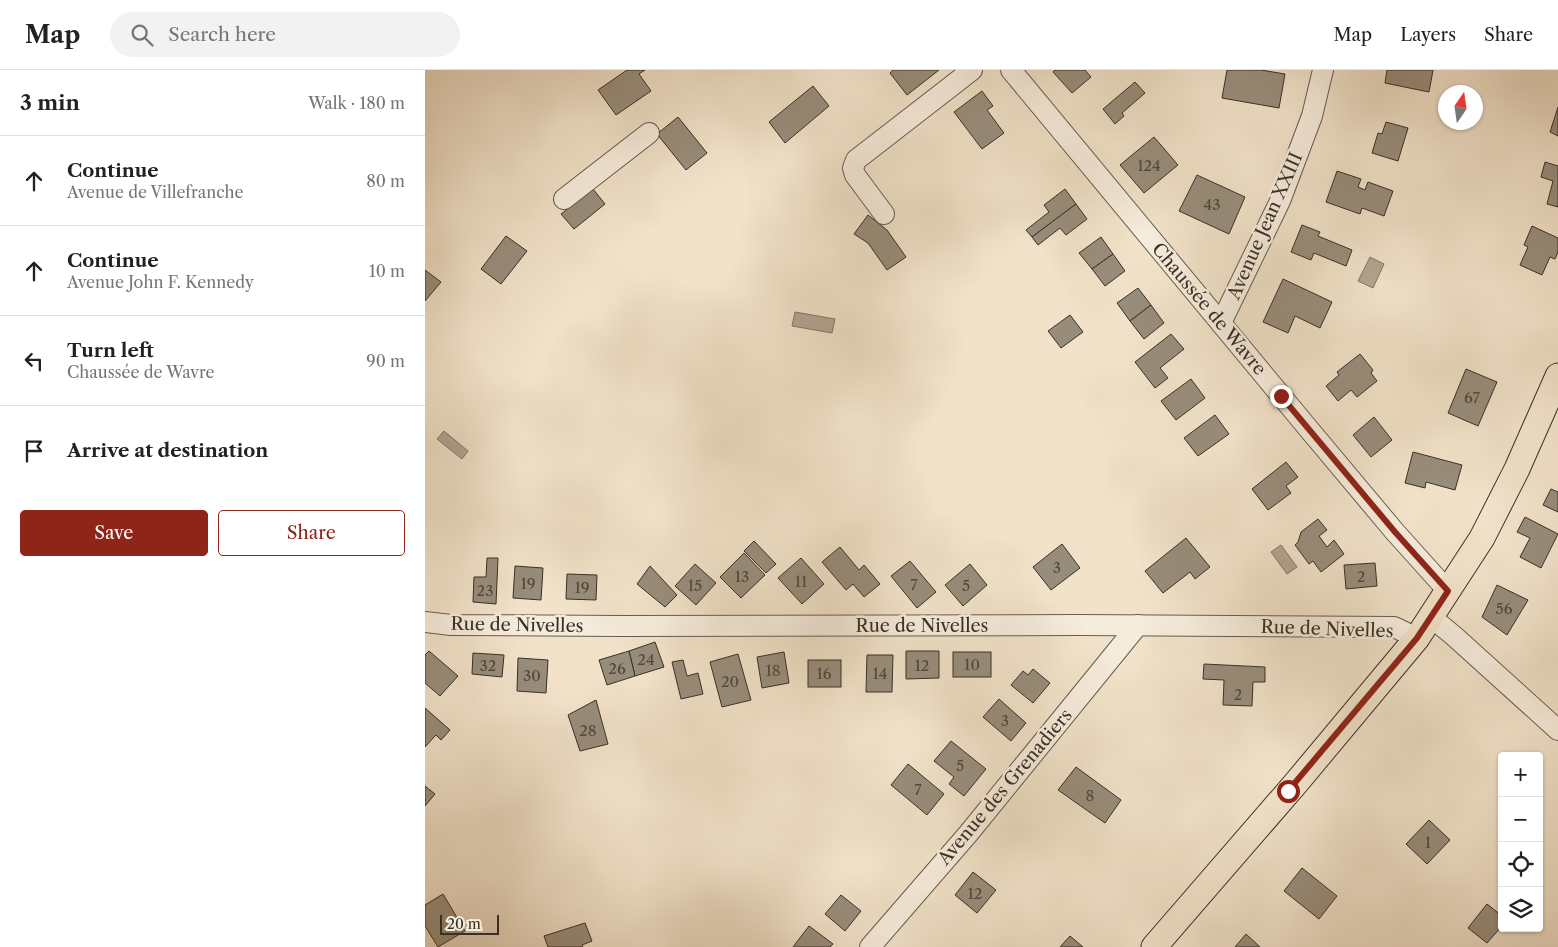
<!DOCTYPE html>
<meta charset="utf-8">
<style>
body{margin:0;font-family:"Libre Caslon Text",serif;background:#f2f2f2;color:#222}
.controls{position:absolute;right:15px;bottom:15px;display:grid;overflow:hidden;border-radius:5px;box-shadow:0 1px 4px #0004}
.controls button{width:45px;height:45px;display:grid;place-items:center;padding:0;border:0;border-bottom:1px solid #e0e0e0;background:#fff;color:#222;font:25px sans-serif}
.compass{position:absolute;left:1013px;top:15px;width:45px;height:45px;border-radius:50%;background:#fff;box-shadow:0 1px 4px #0004;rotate:13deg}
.scale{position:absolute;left:15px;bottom:12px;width:59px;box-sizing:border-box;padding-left:5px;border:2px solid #383026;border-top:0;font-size:14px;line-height:18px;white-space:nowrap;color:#383026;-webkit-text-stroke:4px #f6ecdc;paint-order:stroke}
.stop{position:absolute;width:15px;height:15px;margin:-11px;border:4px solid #8f2418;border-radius:50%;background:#fff}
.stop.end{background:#8f2418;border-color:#fff;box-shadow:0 1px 5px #0008}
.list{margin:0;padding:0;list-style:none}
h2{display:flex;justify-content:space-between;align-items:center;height:65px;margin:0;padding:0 20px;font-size:21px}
h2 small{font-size:16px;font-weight:400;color:#767676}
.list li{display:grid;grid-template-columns:32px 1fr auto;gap:15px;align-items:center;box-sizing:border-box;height:90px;padding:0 20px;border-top:1px solid #e0e0e0}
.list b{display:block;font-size:19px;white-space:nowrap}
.list p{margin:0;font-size:16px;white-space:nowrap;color:#767676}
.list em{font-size:16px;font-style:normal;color:#767676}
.actions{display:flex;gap:10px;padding:15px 20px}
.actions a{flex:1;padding:11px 0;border:1px solid #8f2418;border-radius:5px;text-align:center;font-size:18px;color:#8f2418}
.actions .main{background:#8f2418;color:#fff}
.icon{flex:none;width:28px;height:28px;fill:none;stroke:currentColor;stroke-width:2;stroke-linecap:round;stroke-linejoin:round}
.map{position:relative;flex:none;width:1133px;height:877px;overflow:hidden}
header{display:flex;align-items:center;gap:30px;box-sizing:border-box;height:70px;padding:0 25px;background:#fff;border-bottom:1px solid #e0e0e0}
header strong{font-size:24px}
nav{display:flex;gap:28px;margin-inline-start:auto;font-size:18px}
.search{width:350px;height:45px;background:#f2f2f2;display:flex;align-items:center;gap:12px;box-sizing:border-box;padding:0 18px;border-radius:28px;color:#767676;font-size:19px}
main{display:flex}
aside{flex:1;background:#fff}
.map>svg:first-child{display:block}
.water{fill:#b2a592;stroke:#817667}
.building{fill:#988d7b;stroke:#383026}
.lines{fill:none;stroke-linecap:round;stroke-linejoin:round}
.minor-casing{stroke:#665c4f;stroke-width:22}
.major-casing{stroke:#383026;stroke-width:27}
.minor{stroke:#f6ecdc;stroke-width:20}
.major{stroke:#f1e2c9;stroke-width:25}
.route{stroke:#8f2418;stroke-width:6}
.labels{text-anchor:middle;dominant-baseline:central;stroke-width:5;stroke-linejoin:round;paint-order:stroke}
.number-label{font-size:15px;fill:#50473b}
.street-label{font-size:18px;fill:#383026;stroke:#f6ecdc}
</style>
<header>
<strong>Map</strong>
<div class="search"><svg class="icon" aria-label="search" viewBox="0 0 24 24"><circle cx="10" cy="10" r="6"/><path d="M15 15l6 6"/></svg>Search here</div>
<nav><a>Map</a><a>Layers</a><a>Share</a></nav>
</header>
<main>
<aside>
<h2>3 min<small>Walk · 180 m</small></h2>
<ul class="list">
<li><svg class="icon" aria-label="ahead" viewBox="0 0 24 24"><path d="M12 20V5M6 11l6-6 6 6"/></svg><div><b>Continue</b><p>Avenue de Villefranche</p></div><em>80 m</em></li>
<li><svg class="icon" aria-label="ahead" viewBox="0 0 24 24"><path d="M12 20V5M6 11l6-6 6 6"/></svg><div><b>Continue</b><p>Avenue John F. Kennedy</p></div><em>10 m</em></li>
<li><svg class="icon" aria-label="left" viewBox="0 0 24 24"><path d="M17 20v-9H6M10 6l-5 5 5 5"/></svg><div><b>Turn left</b><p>Chaussée de Wavre</p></div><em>90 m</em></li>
<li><svg class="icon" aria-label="arrive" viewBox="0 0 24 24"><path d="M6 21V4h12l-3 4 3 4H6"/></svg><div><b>Arrive at destination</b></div></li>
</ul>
<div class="actions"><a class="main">Save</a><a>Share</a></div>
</aside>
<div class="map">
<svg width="1133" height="877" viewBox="0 0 1133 877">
<rect width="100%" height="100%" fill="#f1e2c9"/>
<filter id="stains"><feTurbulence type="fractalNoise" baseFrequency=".004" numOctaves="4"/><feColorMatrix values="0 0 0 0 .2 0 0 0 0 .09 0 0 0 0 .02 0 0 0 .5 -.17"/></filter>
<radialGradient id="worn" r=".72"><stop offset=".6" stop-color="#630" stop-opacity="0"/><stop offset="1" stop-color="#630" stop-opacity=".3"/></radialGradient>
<g class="water">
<polygon points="945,187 959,194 948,218 933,211"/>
<polygon points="370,242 410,249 407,263 367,256"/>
<polygon points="19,361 43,381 37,389 12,369"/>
<polygon points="856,475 872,497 862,504 846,482"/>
</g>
<g class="building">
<polygon points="202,0 220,0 214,4 226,21 191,45 173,20"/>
<polygon points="468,0 514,0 482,25 465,3"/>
<polygon points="630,0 660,0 666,7 647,23 628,2"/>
<polygon points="802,0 836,0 860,4 854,38 797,28"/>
<polygon points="962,0 1008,0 1004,22 960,13"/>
<polygon points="710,12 720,23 697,43 699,46 690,54 678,39"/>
<polygon points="388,16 404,36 360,73 344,52"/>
<polygon points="557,21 568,36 562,40 579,63 557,79 529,42"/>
<polygon points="1133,37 1133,66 1125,62"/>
<polygon points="253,47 282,83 261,100 232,64"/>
<polygon points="961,52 983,58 973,91 947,83 953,63 957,64"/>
<polygon points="729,67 753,95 719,123 695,95"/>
<polygon points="1120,92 1133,96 1133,137 1122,134 1128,111 1116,107"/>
<polygon points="912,101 936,109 933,117 940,120 943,112 968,121 959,146 937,138 935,144 901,132"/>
<polygon points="772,105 820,127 804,164 754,141"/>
<polygon points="168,119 180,134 149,159 136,144"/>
<polygon points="640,119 651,134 607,167 601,160 624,142 619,135"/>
<polygon points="651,134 662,149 641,165 635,158 613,175 607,167"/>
<polygon points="443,145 462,160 481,187 462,200 443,173 429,164"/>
<polygon points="877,155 895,162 893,166 927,180 921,196 889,183 886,190 866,182"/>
<polygon points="1107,156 1133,168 1133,182 1130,189 1125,187 1117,205 1095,195 1103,177 1099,175"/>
<polygon points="81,166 102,181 76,214 56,199"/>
<polygon points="676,167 688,184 667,199 654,183"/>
<polygon points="688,184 700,201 680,216 667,199"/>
<polygon points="0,200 16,212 0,231"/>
<polygon points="858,209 907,232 895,258 870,246 863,263 838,252"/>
<polygon points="713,218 726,235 705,251 692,233"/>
<polygon points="726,235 739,253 719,269 705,251"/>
<polygon points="645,245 658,262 636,278 623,261"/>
<polygon points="746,264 759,279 735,298 743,308 730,318 710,292"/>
<polygon points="935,284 948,300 946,303 952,311 932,327 926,320 913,331 901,316 914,305 912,302"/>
<polygon points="1041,299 1072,312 1053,356 1023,343"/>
<polygon points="766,309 780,328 751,350 736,331"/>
<polygon points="790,345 804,364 773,386 759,368"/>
<polygon points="949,347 967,370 946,387 928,365"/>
<polygon points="988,382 1037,395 1030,420 1001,412 1000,418 980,413"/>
<polygon points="861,392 873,407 861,416 866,423 843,440 827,419"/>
<polygon points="1126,419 1133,422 1133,442 1118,435"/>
<polygon points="1100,447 1133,464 1116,498 1095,487 1105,468 1092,462"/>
<polygon points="893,449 902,460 894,466 902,477 909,470 919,484 896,502 888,491 884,494 870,475 873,472 876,462"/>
<polygon points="761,468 785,497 770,509 765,502 738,523 720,501"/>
<polygon points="329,471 351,494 341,503 319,481"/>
<polygon points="637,474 655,498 626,520 608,497"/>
<polygon points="415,477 434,500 439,495 455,514 439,527 428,514 421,520 397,492"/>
<polygon points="319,483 340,505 316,528 295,507"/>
<polygon points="62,488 73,488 71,534 48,532 49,507 61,507"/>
<polygon points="376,488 399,514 377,534 353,508"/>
<polygon points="485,491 511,522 492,538 466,506"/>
<polygon points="950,493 952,516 921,519 919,495"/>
<polygon points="270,494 291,513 271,535 250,516"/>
<polygon points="545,494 562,515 538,536 520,515"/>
<polygon points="90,496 118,498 116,530 88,528"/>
<polygon points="225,496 252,525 240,537 212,514"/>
<polygon points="142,504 172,505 171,530 141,529"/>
<polygon points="1072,515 1103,530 1082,565 1057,547"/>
<polygon points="230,572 239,597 210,606 204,581"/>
<polygon points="4,581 33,606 15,626 0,613 0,585"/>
<polygon points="204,581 210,606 182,615 174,590"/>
<polygon points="481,581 514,581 514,608 481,609"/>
<polygon points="359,582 364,613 337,618 332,587"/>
<rect x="528" y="582" width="38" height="25"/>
<polygon points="48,583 79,585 77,607 47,604"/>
<polygon points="313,584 326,630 297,637 285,592"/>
<polygon points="442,585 468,585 467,622 441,622"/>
<polygon points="93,588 123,590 121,623 92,621"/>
<polygon points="258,590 262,606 273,603 278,624 256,629 247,592"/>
<rect x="383" y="590" width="33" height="27"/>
<polygon points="779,594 840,597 840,612 828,612 827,636 798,635 799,610 778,609"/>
<polygon points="608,599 625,613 608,633 586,615 598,601 603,605"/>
<polygon points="574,629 601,653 586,671 558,647"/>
<polygon points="171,630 183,674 155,681 143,645"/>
<polygon points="0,638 25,660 16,670 11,665 0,677"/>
<polygon points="526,671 561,699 539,726 524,714 529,707 509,691"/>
<polygon points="483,694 519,724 502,745 466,715"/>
<polygon points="651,697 696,730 680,753 633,720"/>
<polygon points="0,716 10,724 0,736"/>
<polygon points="1004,750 1025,770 1002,794 981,774"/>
<polygon points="877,798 912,826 894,849 859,821"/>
<polygon points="548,802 571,820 552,843 530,825"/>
<polygon points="18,824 40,861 13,877 0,856 0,835"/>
<polygon points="416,825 436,841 420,861 400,844"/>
<polygon points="1062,834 1077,846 1077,856 1062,873 1043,858"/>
<polygon points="160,853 167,871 157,875 158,877 123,877 119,866"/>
<polygon points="384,856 408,874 405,877 368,877"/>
<polygon points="821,864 835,877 810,877"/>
<polygon points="645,866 658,877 635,877"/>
</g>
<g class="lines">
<g class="minor-casing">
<g id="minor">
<polyline points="586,0 882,357 970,462 1023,521"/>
<polyline points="139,129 224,63"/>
<polyline points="459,144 430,105 428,98 431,90 547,0"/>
<polyline points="796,253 855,131 887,46 898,0"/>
<polyline points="1006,547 1029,566 1133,660"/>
<polyline points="0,552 26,555 195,556 654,555 969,557 992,568"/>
<polyline points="445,877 543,764 713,555"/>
</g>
</g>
<g class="major-casing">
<polyline id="major" points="729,877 871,713 992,568 1057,468 1092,399 1133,306"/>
</g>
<use href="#minor" class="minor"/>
<use href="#major" class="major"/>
</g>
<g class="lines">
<polyline class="route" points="856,326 970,462 1023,521 992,568 863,721"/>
</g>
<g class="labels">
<g class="number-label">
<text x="724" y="95">124</text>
<text x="787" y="134">43</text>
<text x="1047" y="327">67</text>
<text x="632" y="497">3</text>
<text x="317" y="506">13</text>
<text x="936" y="506">2</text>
<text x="376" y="511">11</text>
<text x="103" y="513">19</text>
<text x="489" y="514">7</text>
<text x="270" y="515">15</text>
<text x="541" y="515">5</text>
<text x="157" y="517">19</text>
<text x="60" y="520">23</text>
<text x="1079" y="538">56</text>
<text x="221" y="589">24</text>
<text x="547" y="594">10</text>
<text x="63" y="595">32</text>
<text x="497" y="595">12</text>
<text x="192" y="598">26</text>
<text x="348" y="600">18</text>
<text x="399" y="603">16</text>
<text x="455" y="603">14</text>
<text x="107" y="605">30</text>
<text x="305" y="611">20</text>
<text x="813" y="624">2</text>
<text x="580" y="650">3</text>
<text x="163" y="660">28</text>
<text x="535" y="695">5</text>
<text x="493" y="719">7</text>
<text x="665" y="725">8</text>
<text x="1003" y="772">1</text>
<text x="550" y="823">12</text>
</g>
<g class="street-label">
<text transform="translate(840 156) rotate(-66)">Avenue Jean XXIII</text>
<text transform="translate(784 239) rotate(50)">Chaussée de Wavre</text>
<text transform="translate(92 555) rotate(1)">Rue de Nivelles</text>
<text x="497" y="556">Rue de Nivelles</text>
<text transform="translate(902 559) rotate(2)">Rue de Nivelles</text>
<text transform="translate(580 717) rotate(-50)">Avenue des Grenadiers</text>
</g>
</g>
<rect width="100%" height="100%" filter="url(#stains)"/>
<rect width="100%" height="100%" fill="url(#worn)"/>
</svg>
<div class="controls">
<button>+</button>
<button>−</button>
<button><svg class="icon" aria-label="locate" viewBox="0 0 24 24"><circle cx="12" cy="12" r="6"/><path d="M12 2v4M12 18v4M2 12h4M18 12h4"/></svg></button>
<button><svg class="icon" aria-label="layers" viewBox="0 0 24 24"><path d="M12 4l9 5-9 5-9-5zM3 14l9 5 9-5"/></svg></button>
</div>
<svg class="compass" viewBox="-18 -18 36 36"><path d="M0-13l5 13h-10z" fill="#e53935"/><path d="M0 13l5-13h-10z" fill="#767676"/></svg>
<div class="scale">20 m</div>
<div class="stop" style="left:863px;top:721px"></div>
<div class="stop end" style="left:856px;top:326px"></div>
</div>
</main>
